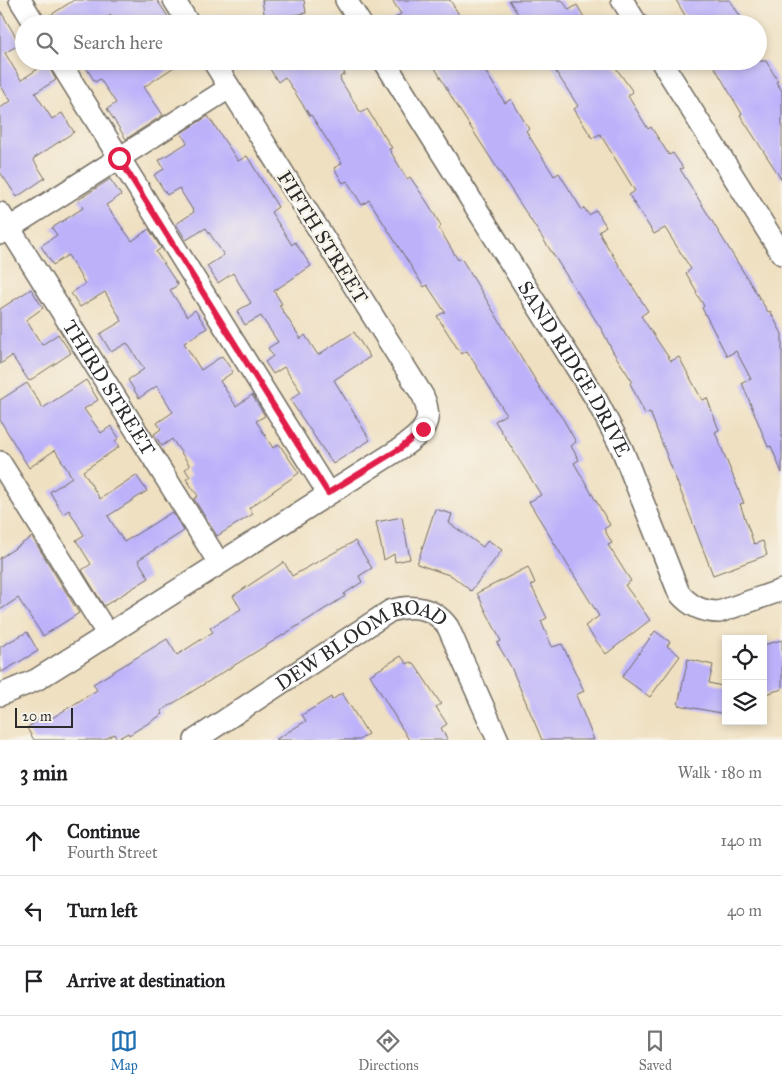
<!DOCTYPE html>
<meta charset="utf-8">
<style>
body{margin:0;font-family:"IM FELL Great Primer",serif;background:#f6f6f6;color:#202124}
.controls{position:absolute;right:15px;bottom:15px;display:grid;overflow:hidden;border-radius:0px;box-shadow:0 2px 8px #0003}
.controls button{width:45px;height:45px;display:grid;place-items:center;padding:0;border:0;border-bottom:1px solid #e0e0e0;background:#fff;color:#202124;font:25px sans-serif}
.scale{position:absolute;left:15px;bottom:12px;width:58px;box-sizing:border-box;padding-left:5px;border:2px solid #2b2b2b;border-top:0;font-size:14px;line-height:18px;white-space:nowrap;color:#2b2b2b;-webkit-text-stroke:4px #f7f3e8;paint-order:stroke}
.stop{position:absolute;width:15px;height:15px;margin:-11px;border:4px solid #e11d48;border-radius:50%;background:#fff}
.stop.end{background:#e11d48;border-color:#fff;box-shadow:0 1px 5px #0008}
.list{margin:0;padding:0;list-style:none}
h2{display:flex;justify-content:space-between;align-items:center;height:65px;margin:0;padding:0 20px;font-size:21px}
h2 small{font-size:16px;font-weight:400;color:#757577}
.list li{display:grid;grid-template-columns:32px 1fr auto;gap:15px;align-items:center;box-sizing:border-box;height:70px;padding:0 20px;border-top:1px solid #e0e0e0}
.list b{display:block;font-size:19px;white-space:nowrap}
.list p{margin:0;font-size:16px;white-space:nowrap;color:#757577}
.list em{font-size:16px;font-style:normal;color:#757577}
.icon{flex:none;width:28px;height:28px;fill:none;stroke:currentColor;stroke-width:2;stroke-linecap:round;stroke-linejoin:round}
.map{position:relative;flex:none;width:782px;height:740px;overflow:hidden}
.search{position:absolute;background:#fff;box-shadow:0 2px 8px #0003;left:15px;right:15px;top:15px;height:55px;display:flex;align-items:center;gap:12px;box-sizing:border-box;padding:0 18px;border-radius:28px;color:#757577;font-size:19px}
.sheet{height:275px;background:#fff}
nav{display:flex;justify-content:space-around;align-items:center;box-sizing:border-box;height:70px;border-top:1px solid #e0e0e0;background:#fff;font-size:14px;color:#757577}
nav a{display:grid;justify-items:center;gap:2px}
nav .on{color:#1f6fb2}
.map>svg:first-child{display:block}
.building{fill:#bdb2fa}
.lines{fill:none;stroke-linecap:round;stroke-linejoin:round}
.minor-casing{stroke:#706a60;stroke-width:24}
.minor{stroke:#fff;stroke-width:21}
.route{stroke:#e11d48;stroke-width:6}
.labels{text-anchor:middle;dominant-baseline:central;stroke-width:5;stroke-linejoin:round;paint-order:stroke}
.street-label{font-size:20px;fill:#2b2b2b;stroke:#f7f3e8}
</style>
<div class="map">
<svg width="782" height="740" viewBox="0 0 782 740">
<rect width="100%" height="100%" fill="#f7f3e8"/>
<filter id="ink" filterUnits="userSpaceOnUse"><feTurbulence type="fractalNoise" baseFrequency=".02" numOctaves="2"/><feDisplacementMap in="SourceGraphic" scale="10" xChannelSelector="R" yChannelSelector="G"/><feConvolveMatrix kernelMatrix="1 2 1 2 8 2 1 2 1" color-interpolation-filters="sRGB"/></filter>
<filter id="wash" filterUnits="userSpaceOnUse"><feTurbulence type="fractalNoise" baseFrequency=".0096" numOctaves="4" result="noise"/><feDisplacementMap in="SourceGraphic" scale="20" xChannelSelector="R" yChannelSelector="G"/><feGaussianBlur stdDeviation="1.12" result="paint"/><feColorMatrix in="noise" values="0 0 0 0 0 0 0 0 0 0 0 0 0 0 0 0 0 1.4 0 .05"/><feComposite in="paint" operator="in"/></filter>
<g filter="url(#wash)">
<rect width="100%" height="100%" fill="#efe0c1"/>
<g id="blocks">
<g class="building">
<polygon points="74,0 157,0 173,24 117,24 111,15 97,24 47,24 46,18"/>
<polygon points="262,0 304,0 306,13 265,20"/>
<polygon points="392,0 450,0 461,18 452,24 386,24 401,14"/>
<polygon points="509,0 562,0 569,10 577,5 588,24 524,24"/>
<polygon points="676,0 730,0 745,24 690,24"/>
<polygon points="0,10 20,44 5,53 21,80 47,63 56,80 35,93 52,119 62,113 74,132 33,159 45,178 17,197 0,172 0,108 11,101 0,85"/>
<polygon points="82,61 183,61 144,87 163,115 126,139 107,109 116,103 100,79 95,82"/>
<polygon points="265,61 337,61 345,74 340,77 341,81 361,113 367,109 392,148 389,149 407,179 410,177 429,205 441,226 439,228 458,260 461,258 542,391 563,419 576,442 571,446 579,460 574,463 610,525 604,529 612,543 608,545 631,581 625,585 650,620 606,654 585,626 599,616 529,502 541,495 495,421 506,414 467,351 461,354 437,316 445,312 427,285 424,287 369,200 362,205 347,181 343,183 334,168 342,163 311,115 310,116 285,77 278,82"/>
<polygon points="431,61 479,61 505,103 511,99 529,129 526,131 554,176 559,173 582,210 584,208 589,215 596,210 606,226 599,231 602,238 648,311 641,316 671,361 679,357 702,400 707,398 719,430 715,432 744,503 740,504 754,544 763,541 767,555 713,575 650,412 645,414 630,383 632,381 613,352 602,330 455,103"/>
<polygon points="549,61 611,61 633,92 628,96 648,129 651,127 669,155 673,153 683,168 680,169 768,312 770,311 782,334 782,473 771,446 768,447 742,383 751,379 736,351 727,356 702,308 704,306 696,293 697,292 686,273 691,269 665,228 654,234 629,195 635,191 600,134 592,138 574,109 578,106"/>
<polygon points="711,61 766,61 778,81 776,82 782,91 782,180 740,115 742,114"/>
<polygon points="208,116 238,161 247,156 278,207 271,212 292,245 295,242 311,266 274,291 282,304 279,305 301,339 305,335 318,355 354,332 370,357 334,380 370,440 333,464 290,400 301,392 284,367 273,374 265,362 273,356 268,348 278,342 261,316 245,325 237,311 251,303 233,273 218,283 207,266 224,255 206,228 186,240 176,224 194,212 179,188 167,195 154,175 164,169 159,160 187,143 181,133"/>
<polygon points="110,179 121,195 106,205 132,241 149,229 161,248 156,252 178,285 170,290 187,316 195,310 207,328 184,343 201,370 222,356 233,372 220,381 236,406 252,395 265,416 256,421 273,448 279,444 299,473 249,508 253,514 217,536 194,499 198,496 186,479 190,477 185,469 190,466 172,439 162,446 154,434 161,429 157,423 173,412 157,386 139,398 128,380 144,369 127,343 111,352 100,334 122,321 105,292 80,307 71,293 85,284 68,255 53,265 41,246 57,235 52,228 83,208 78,200"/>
<polygon points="31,289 43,308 26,320 42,345 58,334 71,353 29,381 12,356 0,364 0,309"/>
<polygon points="86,380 98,400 84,409 101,433 111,426 119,438 115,441 119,447 83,471 100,499 136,475 147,491 108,516 124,542 172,512 184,531 138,560 149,578 104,606 82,570 91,564 76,540 84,535 69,510 63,514 50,492 72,477 55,450 29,468 0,420 0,400 27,383 43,408"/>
<polygon points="435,509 452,514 449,523 483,547 488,540 502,550 471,591 452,576 417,564"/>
<polygon points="402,517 410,559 395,562 394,554 384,560 376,522"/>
<polygon points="32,537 79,613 43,636 18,598 0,610 0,558"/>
<polygon points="355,541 372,568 359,576 362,582 344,594 345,596 336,602 161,711 163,714 129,735 128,733 117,739 114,734 104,740 34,740 27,728 41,718 44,723 97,690 93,684 167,639 177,655 213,632 210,628 241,609 233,596 284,562 292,576"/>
<polygon points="528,567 535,583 531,585 547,618 541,621 552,647 562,644 584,691 576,695 594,740 542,740 511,667 497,643 501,641 477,593"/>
<polygon points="655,631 670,642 667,646 680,656 650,697 622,677"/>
<polygon points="27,632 38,651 0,673 0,647"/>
<polygon points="782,640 782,689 766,694 763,683 763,645"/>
<polygon points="401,656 407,664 411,662 415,665 441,704 436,707 447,724 441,728 448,740 409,740 370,675"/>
<polygon points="688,659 713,665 709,683 726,687 726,714 678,705"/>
<polygon points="342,693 368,734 359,740 275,740 306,721 302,715 331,697 332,700"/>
</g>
</g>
</g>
<g filter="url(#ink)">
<use href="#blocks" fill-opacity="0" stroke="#706a60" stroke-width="1"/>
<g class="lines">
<g class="minor-casing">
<g id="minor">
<polyline points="20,0 35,24"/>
<polyline points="174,0 189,24"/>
<polyline points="346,0 361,24"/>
<polyline points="622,0 637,24"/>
<polyline points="59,61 328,493"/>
<path id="s1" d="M384,61L596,399L622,449L679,593C690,606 702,612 719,612L782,590"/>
<polyline points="661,61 782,254"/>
<path id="s2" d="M0,213L219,563"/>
<polyline points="0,234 229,88"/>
<polyline points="0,462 108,635"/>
<path d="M0,695L36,680L68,660L401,448C422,433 435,423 423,396L213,61"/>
<path id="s3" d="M195,740L390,611C412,604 434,607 448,627L498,740"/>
</g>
</g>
<use href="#minor" class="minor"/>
</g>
</g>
<g class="lines" filter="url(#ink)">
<polyline class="route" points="119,158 328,493 401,448 423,429"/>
</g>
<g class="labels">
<g class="street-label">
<text transform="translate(323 237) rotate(58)">FIFTH STREET</text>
<text stroke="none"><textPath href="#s1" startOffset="362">SAND RIDGE DRIVE</textPath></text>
<text stroke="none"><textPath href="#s2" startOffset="206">THIRD STREET</textPath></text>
<text stroke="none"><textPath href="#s3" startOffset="196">DEW BLOOM ROAD</textPath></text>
</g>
</g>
</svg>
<div class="controls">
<button><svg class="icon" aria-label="locate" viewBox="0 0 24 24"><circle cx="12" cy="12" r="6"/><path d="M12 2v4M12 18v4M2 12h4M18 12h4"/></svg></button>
<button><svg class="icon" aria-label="layers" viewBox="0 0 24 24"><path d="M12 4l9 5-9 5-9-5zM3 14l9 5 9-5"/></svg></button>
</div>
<div class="scale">20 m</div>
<div class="stop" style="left:119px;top:158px"></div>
<div class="stop end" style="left:423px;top:429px"></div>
<div class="search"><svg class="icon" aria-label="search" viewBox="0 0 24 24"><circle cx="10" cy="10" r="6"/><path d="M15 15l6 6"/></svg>Search here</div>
</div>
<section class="sheet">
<h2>3 min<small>Walk · 180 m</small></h2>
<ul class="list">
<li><svg class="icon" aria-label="ahead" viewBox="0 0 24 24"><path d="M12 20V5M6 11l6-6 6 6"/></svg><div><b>Continue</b><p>Fourth Street</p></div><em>140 m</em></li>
<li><svg class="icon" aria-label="left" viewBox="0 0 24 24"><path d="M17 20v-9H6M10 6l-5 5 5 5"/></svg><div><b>Turn left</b></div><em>40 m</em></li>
<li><svg class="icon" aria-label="arrive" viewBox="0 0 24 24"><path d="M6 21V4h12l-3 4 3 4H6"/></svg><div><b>Arrive at destination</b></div></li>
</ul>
</section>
<nav>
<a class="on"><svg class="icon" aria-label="map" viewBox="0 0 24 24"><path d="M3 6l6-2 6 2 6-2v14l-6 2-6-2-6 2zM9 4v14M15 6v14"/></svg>Map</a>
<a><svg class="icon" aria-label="directions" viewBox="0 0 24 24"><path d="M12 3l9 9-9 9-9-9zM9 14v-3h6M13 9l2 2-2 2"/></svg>Directions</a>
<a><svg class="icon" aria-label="saved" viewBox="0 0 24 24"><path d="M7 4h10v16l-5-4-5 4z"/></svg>Saved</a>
</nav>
